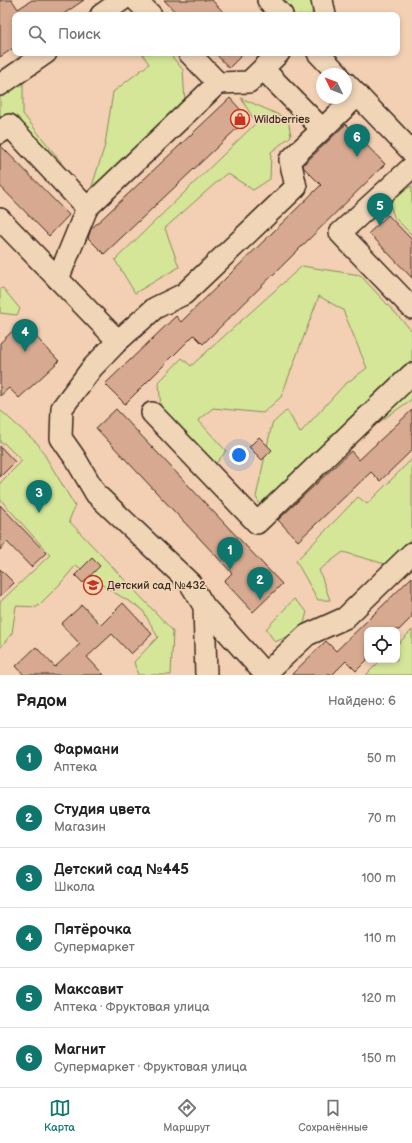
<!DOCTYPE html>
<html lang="ru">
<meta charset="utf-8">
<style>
body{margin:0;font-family:"Balsamiq Sans",sans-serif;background:#f2f2f2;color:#222}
.controls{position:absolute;right:12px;bottom:12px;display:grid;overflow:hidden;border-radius:8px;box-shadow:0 2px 6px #0003}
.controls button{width:36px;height:36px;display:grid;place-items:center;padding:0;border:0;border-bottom:1px solid #e0e0e0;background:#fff;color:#222;font:20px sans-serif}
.compass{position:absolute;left:316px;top:68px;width:36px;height:36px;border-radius:50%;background:#fff;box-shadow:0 2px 6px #0003;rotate:313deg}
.you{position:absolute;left:239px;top:455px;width:14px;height:14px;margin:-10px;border:3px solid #fff;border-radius:50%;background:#1a73e8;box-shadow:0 0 0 6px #1a73e833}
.badge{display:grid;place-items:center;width:26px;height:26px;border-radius:50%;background:#0f766e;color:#fff;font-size:13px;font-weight:700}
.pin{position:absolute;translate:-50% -33px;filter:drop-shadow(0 1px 2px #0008)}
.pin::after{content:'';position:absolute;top:21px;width:14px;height:12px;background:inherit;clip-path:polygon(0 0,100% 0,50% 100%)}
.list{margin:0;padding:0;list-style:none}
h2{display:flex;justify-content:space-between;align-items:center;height:52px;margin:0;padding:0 16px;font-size:17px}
h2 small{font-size:13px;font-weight:400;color:#767676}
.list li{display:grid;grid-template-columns:26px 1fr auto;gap:12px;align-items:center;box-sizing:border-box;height:60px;padding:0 16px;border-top:1px solid #e0e0e0}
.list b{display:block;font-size:15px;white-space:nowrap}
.list p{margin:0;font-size:13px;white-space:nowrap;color:#767676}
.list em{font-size:13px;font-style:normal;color:#767676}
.icon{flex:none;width:22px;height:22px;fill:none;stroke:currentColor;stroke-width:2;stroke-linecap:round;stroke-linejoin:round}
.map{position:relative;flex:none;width:412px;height:675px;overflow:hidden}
.search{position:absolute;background:#fff;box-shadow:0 2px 6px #0003;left:12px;right:12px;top:12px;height:44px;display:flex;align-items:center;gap:10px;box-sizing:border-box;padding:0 14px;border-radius:8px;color:#767676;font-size:15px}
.sheet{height:412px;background:#fff}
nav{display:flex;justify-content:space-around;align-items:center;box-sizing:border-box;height:56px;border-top:1px solid #e0e0e0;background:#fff;font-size:11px;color:#767676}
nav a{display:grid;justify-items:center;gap:2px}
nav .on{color:#0f766e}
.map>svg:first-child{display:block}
.green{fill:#d5e699;stroke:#88885c}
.building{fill:#d7a991;stroke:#3b2a1e}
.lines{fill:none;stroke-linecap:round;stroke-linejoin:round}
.minor-casing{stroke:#3b2a1e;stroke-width:24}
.minor{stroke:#f0d5b7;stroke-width:21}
.labels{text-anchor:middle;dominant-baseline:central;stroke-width:3.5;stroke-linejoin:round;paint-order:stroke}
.poi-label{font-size:11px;fill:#3b2a1e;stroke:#f0d5b7;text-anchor:start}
</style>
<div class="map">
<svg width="412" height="675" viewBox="0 0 412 675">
<rect width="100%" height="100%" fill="#f3d0b3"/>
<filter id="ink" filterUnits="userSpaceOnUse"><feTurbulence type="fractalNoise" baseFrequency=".025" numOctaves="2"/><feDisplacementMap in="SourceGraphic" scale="8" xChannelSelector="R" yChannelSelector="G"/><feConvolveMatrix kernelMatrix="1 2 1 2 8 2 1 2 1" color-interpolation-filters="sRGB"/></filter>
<g filter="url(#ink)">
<g class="green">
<polygon points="279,0 311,0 313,5 312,15 293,15"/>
<polygon points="142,53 169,53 183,70 185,103 88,199 105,145 113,92 149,64"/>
<polygon points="23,76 23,114 61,162 61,173 0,127 0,93"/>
<polygon points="241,98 288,119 291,136 271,152 270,179 253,190 227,173 165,228 179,267 135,293 115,260 256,123"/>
<polygon points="412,186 412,235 394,217 388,198"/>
<polygon points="302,266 360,275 412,331 412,399 351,442 263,510 256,497 272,424 287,410 300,433 344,385 367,368 343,310 319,296 281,397 263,413 213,408 198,420 226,451 206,476 162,426 159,382 182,358 191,366"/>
<polygon points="3,288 20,309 17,315 0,313 0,289"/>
<polygon points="0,410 38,444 75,506 69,521 173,631 171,675 138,675 134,662 158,637 142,609 105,587 76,565 60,584 37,607 16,606 12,633 0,648 0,602 50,555 0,499 0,483 22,461 4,443 0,443"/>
<polygon points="412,459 412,538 385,564 343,552 319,570 330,600 318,600 296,561 358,497 367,504"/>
<polygon points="294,599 307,612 302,630 275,642 266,629"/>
<polygon points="412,630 412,675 366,675 381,660 397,660 397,645"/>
</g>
<g class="building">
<polygon points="0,0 12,0 18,9 32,0 84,0 62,15 15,15 15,47 0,57"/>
<polygon points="164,0 212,0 226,15 178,15"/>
<polygon points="215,53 244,53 229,68"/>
<polygon points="230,98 248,118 104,254 88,238 91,229"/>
<polygon points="346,124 385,164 203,344 194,335 125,404 105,384 176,316 181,322 321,185 304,168 303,165"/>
<polygon points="0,145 69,215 49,236 0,186"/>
<polygon points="388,215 412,240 412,278 369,233"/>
<polygon points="22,322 59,361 19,398 9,388 0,396 0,343"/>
<polygon points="116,409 282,584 253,612 224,581 232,573 96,428"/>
<polygon points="412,410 412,450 380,481 371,472 298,541 278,520 351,451 359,460"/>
<polygon points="259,437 272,450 262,460 249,447"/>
<polygon points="0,446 15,462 0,477"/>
<polygon points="0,505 46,553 31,567 7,542 0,550"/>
<polygon points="92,558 100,566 83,583 75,575"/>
<polygon points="0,569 14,583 0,596"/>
<polygon points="412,577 412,617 399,630 367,630 367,660 356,671 346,661 332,675 291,675 326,641 336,651"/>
<polygon points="123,603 152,634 131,654 112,634 87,657 104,675 24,675 16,666 36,647 55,667 80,644 61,624 82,605 101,625"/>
</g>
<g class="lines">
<g class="minor-casing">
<g id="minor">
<polyline points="136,0 151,15"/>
<polyline points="268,0 282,15"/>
<polyline points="322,0 325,15"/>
<polyline points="101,15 122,0"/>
<polyline points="189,53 218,83 249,82 279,53"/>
<polyline points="318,53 338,74"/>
<polyline points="263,69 322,129"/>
<polyline points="346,83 412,152"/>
<polyline points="0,85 46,53"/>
<polyline points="358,95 290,160 296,187 184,294 155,308 118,341 92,368 62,408 61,438 75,458 96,494 190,583 204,606 265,674 307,635 345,618 412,553"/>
<polyline points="0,133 9,125 87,208 218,83"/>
<polyline points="412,167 340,233 412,308"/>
<polyline points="0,219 118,341"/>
<polyline points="58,279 87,208"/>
<polyline points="152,413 257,523 412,374"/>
<polyline points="204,606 206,675"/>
</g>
</g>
<use href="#minor" class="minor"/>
</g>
</g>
<defs>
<g id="shop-ring" transform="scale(1)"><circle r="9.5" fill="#f0d5b7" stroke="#c8321e" stroke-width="1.5"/><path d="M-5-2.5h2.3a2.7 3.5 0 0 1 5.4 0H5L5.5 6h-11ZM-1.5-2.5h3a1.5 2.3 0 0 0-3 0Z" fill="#c8321e"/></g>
<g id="school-ring" transform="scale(1)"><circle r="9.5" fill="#f0d5b7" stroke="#c8321e" stroke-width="1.5"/><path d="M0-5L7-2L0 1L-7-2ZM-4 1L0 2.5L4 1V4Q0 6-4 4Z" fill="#c8321e"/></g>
</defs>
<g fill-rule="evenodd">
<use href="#shop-ring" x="240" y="119"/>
<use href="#school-ring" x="93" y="585"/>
</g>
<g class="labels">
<g class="poi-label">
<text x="254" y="119">Wildberries</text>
<text x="107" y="585">Детский сад №432</text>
</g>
</g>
</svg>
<div class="controls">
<button><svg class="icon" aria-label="locate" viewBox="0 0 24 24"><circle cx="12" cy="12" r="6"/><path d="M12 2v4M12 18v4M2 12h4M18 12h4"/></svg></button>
</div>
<svg class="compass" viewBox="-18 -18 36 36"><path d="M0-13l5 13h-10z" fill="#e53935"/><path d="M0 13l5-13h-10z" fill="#767676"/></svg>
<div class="you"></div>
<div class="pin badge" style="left:230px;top:570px">1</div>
<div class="pin badge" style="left:260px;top:600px">2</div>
<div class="pin badge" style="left:39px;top:513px">3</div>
<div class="pin badge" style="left:25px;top:352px">4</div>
<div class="pin badge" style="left:380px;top:226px">5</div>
<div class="pin badge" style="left:357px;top:157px">6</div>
<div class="search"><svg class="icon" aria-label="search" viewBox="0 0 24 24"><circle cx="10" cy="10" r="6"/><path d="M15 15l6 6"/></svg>Поиск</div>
</div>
<section class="sheet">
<h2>Рядом<small>Найдено: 6</small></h2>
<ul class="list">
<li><span class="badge">1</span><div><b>Фармани</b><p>Аптека</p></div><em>50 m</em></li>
<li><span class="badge">2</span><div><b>Студия цвета</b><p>Магазин</p></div><em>70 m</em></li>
<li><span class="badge">3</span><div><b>Детский сад №445</b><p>Школа</p></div><em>100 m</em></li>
<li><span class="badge">4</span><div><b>Пятёрочка</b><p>Супермаркет</p></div><em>110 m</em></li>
<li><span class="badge">5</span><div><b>Максавит</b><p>Аптека · Фруктовая улица</p></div><em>120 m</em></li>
<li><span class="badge">6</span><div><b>Магнит</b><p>Супермаркет · Фруктовая улица</p></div><em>150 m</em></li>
</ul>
</section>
<nav>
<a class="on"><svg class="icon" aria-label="map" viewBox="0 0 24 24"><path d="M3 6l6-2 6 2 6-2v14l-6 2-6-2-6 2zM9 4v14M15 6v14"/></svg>Карта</a>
<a><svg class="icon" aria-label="directions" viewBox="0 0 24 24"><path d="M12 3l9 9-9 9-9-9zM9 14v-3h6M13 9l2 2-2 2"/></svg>Маршрут</a>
<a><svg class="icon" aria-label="saved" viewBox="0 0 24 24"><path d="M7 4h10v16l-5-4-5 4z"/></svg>Сохранённые</a>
</nav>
